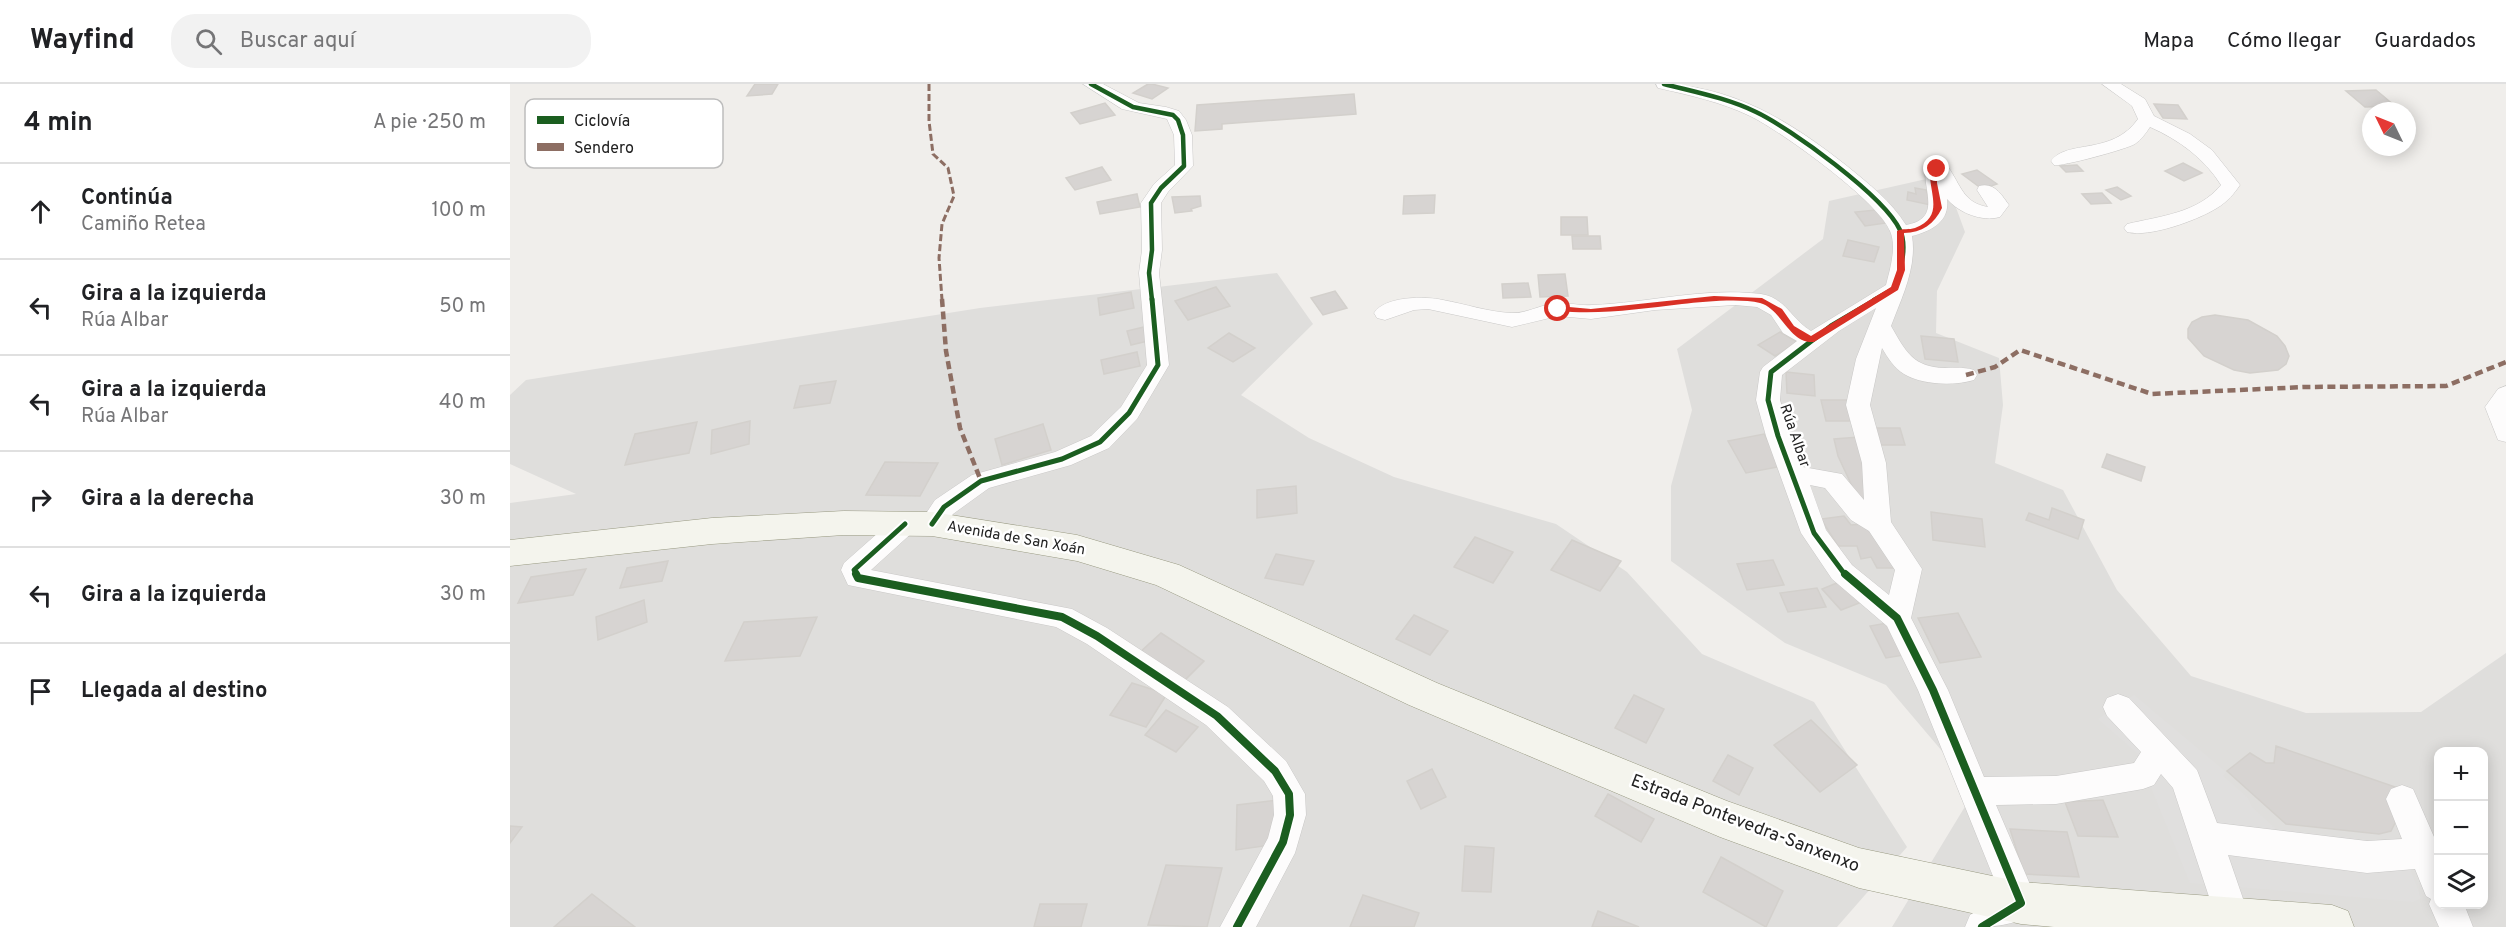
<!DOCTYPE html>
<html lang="es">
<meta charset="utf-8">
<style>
body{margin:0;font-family:Overpass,sans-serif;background:#f2f2f2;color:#202124}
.controls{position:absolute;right:18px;bottom:18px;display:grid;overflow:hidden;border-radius:12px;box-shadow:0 3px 15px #0003}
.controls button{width:54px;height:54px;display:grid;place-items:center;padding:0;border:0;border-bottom:2px solid #e0e0e0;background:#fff;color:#202124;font:30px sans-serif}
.compass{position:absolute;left:1852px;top:18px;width:54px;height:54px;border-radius:50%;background:#fff;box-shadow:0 3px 15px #0003;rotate:313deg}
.stop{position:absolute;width:18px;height:18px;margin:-14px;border:4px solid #d93025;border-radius:50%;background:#fff}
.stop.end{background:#d93025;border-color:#fff;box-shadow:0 2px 6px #0008}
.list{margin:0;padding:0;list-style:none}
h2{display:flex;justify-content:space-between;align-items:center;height:78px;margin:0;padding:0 24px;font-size:26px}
h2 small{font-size:20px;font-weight:400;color:#757577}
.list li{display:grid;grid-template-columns:39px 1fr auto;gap:18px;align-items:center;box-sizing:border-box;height:96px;padding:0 24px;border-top:2px solid #e0e0e0}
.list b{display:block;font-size:22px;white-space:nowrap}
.list p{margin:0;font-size:20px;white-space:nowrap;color:#757577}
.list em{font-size:20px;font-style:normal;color:#757577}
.icon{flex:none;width:33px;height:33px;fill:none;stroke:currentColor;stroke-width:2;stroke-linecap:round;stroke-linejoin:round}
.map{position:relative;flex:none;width:1996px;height:843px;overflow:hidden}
header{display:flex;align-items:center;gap:36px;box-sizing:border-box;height:84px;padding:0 30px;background:#fff;border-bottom:2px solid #e0e0e0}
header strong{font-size:28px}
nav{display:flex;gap:33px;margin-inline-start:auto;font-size:21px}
.search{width:420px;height:54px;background:#f2f2f2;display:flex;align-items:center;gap:15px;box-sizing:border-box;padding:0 21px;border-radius:24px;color:#757577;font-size:22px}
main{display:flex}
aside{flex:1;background:#fff}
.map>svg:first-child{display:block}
.residential{fill:#dfdedc;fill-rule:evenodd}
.parking{fill:#e0dfde}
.building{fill:#d7d4d2;stroke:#d3d0cc;stroke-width:1.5}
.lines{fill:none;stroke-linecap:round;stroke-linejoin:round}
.street-casing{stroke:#c9c8c7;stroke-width:1}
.secondary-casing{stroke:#999a82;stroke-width:1}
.street{fill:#fdfcfc;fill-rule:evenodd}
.secondary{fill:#f4f4ed;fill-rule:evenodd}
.quiet-far1{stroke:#8d6e63;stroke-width:3;stroke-dasharray:7 3;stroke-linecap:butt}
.quiet{stroke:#8d6e63;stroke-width:4.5;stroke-dasharray:8 4.5;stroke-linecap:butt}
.cycleway-far2-casing{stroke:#fff;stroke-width:8}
.cycleway-far1-casing{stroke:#fff;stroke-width:9}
.cycleway-casing{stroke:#fff;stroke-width:11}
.cycleway-far2{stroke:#1b5e20;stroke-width:4.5}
.cycleway-far1{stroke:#1b5e20;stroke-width:5}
.cycleway{stroke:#1b5e20;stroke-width:8}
.route{fill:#d93025}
.labels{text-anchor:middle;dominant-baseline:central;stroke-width:5;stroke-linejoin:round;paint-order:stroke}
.street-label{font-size:15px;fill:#222;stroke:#fff}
.near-street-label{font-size:18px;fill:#222;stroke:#fff}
.key{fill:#fff;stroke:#bdbdbd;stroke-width:1.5}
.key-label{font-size:16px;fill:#222}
</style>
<header>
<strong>Wayfind</strong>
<div class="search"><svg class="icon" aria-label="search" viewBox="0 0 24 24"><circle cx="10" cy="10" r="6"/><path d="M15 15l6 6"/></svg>Buscar aquí</div>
<nav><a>Mapa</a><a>Cómo llegar</a><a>Guardados</a></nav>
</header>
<main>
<aside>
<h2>4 min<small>A pie · 250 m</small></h2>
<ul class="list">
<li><svg class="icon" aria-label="ahead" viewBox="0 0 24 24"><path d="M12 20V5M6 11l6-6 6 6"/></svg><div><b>Continúa</b><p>Camiño Retea</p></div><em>100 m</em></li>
<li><svg class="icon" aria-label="left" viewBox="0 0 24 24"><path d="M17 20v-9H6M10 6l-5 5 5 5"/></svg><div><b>Gira a la izquierda</b><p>Rúa Albar</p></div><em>50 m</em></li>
<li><svg class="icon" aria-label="left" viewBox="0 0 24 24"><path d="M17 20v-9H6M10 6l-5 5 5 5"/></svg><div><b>Gira a la izquierda</b><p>Rúa Albar</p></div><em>40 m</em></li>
<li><svg class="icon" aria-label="right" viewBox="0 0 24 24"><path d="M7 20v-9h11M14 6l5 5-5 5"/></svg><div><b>Gira a la derecha</b></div><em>30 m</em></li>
<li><svg class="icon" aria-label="left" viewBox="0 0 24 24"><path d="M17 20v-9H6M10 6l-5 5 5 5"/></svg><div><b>Gira a la izquierda</b></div><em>30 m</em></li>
<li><svg class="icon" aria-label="arrive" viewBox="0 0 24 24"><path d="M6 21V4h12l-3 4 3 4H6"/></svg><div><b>Llegada al destino</b></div></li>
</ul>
</aside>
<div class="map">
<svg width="1996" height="843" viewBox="0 0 1996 843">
<rect width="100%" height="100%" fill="#f0eeeb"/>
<g class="residential">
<path d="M1434,91L1455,148L1427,207L1426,249L1489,274L1493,321L1485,379L1553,406L1607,506L1681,592L1796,629L1911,628L1996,569V843H1382L1465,706L1376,601L1275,559L1161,477V402L1182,326L1167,265L1313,155L1319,117ZM1928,668H1974V820H1928Z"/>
<polygon points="767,189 803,240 731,311 799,354 884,393 1046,440 1117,488 1192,570 1304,618 1397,763 1327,843 0,843 0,419 66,410 0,380 0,311 16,296 470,224"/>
</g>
<polygon class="parking" points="1624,611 1716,688 1713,692 1738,714 1742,723 1766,745 1891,760 1911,814 1903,818 1680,799 1627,669 1588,635"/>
<g class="building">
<polygon points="245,0 268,0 262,10 237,12"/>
<polygon points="638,0 642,0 658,4 642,15 623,9"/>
<polygon points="1866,6 1885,22 1855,23 1836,7"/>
<polygon points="844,10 846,30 712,40 712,45 685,47 687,21"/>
<polygon points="595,19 605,31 570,40 561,29"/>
<polygon points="1644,20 1668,21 1677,35 1653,34"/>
<polygon points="1673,79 1692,89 1674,97 1655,87"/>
<polygon points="1567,81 1573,87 1556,88 1550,82"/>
<polygon points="592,83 601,96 565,106 556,94"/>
<polygon points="1467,86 1487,100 1472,105 1452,90"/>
<polygon points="1607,103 1621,112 1611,116 1596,106"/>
<polygon points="1405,104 1416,106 1421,121 1397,116 1398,108 1406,110"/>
<polygon points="1592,109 1601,119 1581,120 1572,110"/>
<polygon points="627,110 630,123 590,130 587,118"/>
<polygon points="925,111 924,129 893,130 894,112"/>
<polygon points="690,112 691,122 681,125 682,127 665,129 662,113"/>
<polygon points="1366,126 1376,139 1355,142 1345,128"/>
<polygon points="1051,133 1077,133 1078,151 1051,151"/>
<polygon points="1062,152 1090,152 1091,165 1063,165"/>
<polygon points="1338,156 1369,163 1364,178 1333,172"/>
<polygon points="1055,190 1058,212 1030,213 1028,191"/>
<polygon points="1018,199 1021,213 993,214 992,200"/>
<polygon points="706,203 720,222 678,236 665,217"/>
<polygon points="825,207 837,224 813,231 801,214"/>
<polygon points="621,208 624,224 590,231 588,214"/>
<polygon points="1705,231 1738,236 1767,252 1775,262 1779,272 1776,280 1768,286 1740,289 1724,286 1694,272 1678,254 1678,245 1682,238 1692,233"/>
<polygon points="634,243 638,257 621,261 617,247"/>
<polygon points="1270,248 1287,258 1265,272 1248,261"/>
<polygon points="719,249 745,264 723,278 698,264"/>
<polygon points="1411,252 1444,255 1448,278 1415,275"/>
<polygon points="627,268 630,282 594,290 591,276"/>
<polygon points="1276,288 1304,291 1305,312 1277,309"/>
<polygon points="326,297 320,319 284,324 290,302"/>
<polygon points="1311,316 1341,316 1346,337 1316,337"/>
<polygon points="240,337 239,360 201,370 202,346"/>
<polygon points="187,338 179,369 115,381 125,350"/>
<polygon points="533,340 541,366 492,381 485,355"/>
<polygon points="1363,344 1390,344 1395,361 1368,361"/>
<polygon points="1254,350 1273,382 1236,389 1218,357"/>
<polygon points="1349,353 1359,421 1350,419 1328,372 1324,355"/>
<polygon points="1597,370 1635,383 1631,397 1592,383"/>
<polygon points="375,378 428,379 410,412 356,411"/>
<polygon points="786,402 787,429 747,434 747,406"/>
<polygon points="1542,424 1574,436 1568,455 1516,436 1519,429 1539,436"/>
<polygon points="1421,428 1472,435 1475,463 1423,456"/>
<polygon points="1334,432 1341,441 1353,440 1364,448 1388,484 1367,484 1361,473 1351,475 1347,462 1328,462 1311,435"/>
<polygon points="965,453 1003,468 983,499 944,483"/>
<polygon points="1062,456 1111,477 1090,507 1041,486"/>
<polygon points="766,470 804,477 793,501 755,494"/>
<polygon points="1263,476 1274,501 1237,506 1227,480"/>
<polygon points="158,477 152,497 110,504 117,484"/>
<polygon points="76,485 63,511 8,519 21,493"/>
<polygon points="1334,496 1352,518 1331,526 1312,505"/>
<polygon points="1307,504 1316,523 1278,528 1270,509"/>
<polygon points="134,516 137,538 88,556 86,533"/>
<polygon points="1448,529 1471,573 1430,579 1408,534"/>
<polygon points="904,531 938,547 920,571 886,555"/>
<polygon points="307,533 290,572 215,577 234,538"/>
<polygon points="1383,538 1400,570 1376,574 1360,542"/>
<polygon points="651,549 694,577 671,600 627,571"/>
<polygon points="622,599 657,610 636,643 600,631"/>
<polygon points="1124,611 1154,625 1136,659 1105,644"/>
<polygon points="656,626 688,643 666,668 635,651"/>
<polygon points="1301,636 1347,681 1310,708 1264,661"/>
<polygon points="1766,662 1891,705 1887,735 1881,747 1869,750 1776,740 1717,687 1740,669 1756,679 1764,679"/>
<polygon points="1218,671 1243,684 1229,711 1203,697"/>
<polygon points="922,685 936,713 911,725 897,697"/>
<polygon points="1098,710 1144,735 1131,758 1085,732"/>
<polygon points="768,716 767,760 726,766 727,721"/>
<polygon points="1593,716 1608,753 1568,752 1555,718"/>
<polygon points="0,742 12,743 0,759"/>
<polygon points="1500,745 1557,748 1569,793 1514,790"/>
<polygon points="955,762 984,764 981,808 952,807"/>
<polygon points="1211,773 1273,807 1256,843 1193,808"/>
<polygon points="656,781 712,784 697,843 638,841"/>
<polygon points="82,810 125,843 44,843"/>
<polygon points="853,811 909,829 904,843 840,843"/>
<polygon points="530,820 577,820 571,843 524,843"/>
<polygon points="1088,827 1129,843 1082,843"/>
</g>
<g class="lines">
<g class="street-casing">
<g id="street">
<polygon points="573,0 593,0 629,19 656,23 669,27 676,36 682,51 683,82 658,108 651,119 652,166 649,189 659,281 627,335 599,364 561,381 479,404 443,430 431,447 422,450 413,447 409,440 425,416 462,391 545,368 581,352 611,323 637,281 629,189 632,166 631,119 644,100 665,81 664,51 657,35 612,25"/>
<path d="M1146,0C1221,0 1280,37 1337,82C1359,100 1381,117 1396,141C1430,135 1415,110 1415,87C1421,78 1429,79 1438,83C1451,101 1453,119 1478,123L1467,106L1469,102C1484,98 1491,110 1499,121L1490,133C1472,138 1449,129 1437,115C1440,138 1421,147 1402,152C1407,183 1392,213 1381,242C1396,268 1403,283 1435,284C1445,284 1454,283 1464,286L1467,291L1464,296C1444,302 1412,301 1394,290C1384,284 1378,274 1372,264L1360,321L1376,379L1381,438L1412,485L1401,534L1438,606L1474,693L1546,692L1624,679L1631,668L1597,632L1593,623L1597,614L1608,610L1619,614L1687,686L1707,739L1857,757L1892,755L1876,715L1881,705L1892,701L1903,705L1928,762V820H1954L1963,843H1929L1919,820L1921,815L1916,812L1905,785L1857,789L1718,771L1740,835L1737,843H1709L1663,704L1651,690L1644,701L1633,705L1546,720L1486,721L1528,819C1515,843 1483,843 1455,843L1460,831L1491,812L1408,606L1377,542L1322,495L1291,449L1256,352L1246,316L1250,288L1253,283L1287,257L1273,249L1261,231L1247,223L1225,221L1145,226L1081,235L1048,232L1002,243L918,225L904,226L875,236L867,234L864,229C875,212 915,212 933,216C955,220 979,228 1001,229C1017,230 1033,219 1050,219C1060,219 1071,222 1082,221C1138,219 1194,203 1251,210C1276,214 1281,235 1301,247L1376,201C1380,185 1387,163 1380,147C1368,117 1271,47 1240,32C1211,18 1179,11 1148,4ZM1366,224L1346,275L1336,321L1352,379L1354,416L1332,390L1293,383L1280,352L1270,316L1272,291L1329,247ZM1300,401L1315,404L1341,436L1359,447L1385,486L1379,511L1342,481L1316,446Z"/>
<path d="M1592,0H1611L1635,15L1644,32L1680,50L1702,66L1730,101C1724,110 1717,118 1707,124C1688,136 1639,154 1617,148L1614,144L1617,140C1651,132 1688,129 1711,101C1694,74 1669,56 1640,43C1636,49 1631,56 1625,60C1617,65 1551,83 1544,81L1541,77C1557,55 1602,72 1628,35L1622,22Z"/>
<polygon points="1996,302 1996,358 1988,356 1975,323 1988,305"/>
<polygon points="395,430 404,433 408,440 404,447 361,486 562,525 597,544 718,623 776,677 795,710 796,731 785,769 746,843 710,843 758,754 764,731 763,712 754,697 696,641 577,560 546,543 338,501 331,486 334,479 386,433"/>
</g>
</g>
<g class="secondary-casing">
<polygon id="secondary" points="334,427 422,428 567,451 669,481 927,599 1217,717 1349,764 1511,798 1822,821 1838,827 1844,843 1544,843 1511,840 1349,804 1210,753 899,621 646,501 567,477 422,452 334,451 202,460 0,482 0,456 202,434"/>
</g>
<use href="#street" class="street"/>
<use href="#secondary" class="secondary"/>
<polyline class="quiet-far1" points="419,0 419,37 423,70 438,84 444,112 432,140 429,174 432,216"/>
<g class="quiet">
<polyline points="432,215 436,267 450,344 471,397"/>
<polyline points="1456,291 1485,283 1510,266 1642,310 1795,303 1936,302 1996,278"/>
</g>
<g class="cycleway-far2-casing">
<g id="cycleway-far2">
<polyline points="581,0 623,23 663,31 668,36 673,51 674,82 651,104 641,119 642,166 639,189 642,216"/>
<path d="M1154,0C1185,8 1217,14 1246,28C1280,44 1374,112 1390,146C1398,163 1390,187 1385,204L1364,216"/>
</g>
</g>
<g class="cycleway-far1-casing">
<g id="cycleway-far1">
<polyline points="422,440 434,423 471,397 552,375 590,358 619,329 648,281 642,215"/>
<polyline points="347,492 344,486 395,440"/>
<polyline points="1336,492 1304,449 1268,352 1258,316 1261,288 1321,242 1367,215"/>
</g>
</g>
<g class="cycleway-casing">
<g id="cycleway">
<polyline points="346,490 348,494 552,533 587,552 707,632 765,687 779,710 780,731 773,758 727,843"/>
<polyline points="1335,490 1387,534 1423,606 1511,819 1472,843"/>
</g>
</g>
<use href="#cycleway-far2" class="cycleway-far2"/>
<use href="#cycleway-far1" class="cycleway-far1"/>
<use href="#cycleway" class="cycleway"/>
</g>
<path class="route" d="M1425,83L1431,85L1427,88V99L1432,124C1424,140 1412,149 1394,149L1395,186L1388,206L1304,258C1279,260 1272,225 1250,219C1229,214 1193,218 1172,220C1130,225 1090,231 1048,227L1044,225L1048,222L1081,225L1204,212L1252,214L1272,225L1284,242L1301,252L1381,203L1387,186V147C1393,144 1399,146 1405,144C1435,132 1419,110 1420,87Z"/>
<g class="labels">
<g class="street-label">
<text transform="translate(1284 352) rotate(71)">Rúa Albar</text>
<text transform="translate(506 455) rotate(10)">Avenida de San Xoán</text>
</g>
<g class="near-street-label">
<text transform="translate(1235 740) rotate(21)">Estrada Pontevedra-Sanxenxo</text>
</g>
</g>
<rect x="15" y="15" width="198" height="69" rx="9" class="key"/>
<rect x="27" y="32" width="27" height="8" fill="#1b5e20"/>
<rect x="27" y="59" width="27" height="8" fill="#8d6e63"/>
<g class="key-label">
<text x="64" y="42">Ciclovía</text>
<text x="64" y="69">Sendero</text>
</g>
</svg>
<div class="controls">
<button>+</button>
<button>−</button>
<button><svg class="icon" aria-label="layers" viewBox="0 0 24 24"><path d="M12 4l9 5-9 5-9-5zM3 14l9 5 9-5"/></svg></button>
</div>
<svg class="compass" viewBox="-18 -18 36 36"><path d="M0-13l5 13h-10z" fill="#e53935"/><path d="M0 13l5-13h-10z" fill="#757577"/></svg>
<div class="stop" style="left:1048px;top:225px"></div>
<div class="stop end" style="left:1427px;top:85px"></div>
</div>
</main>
